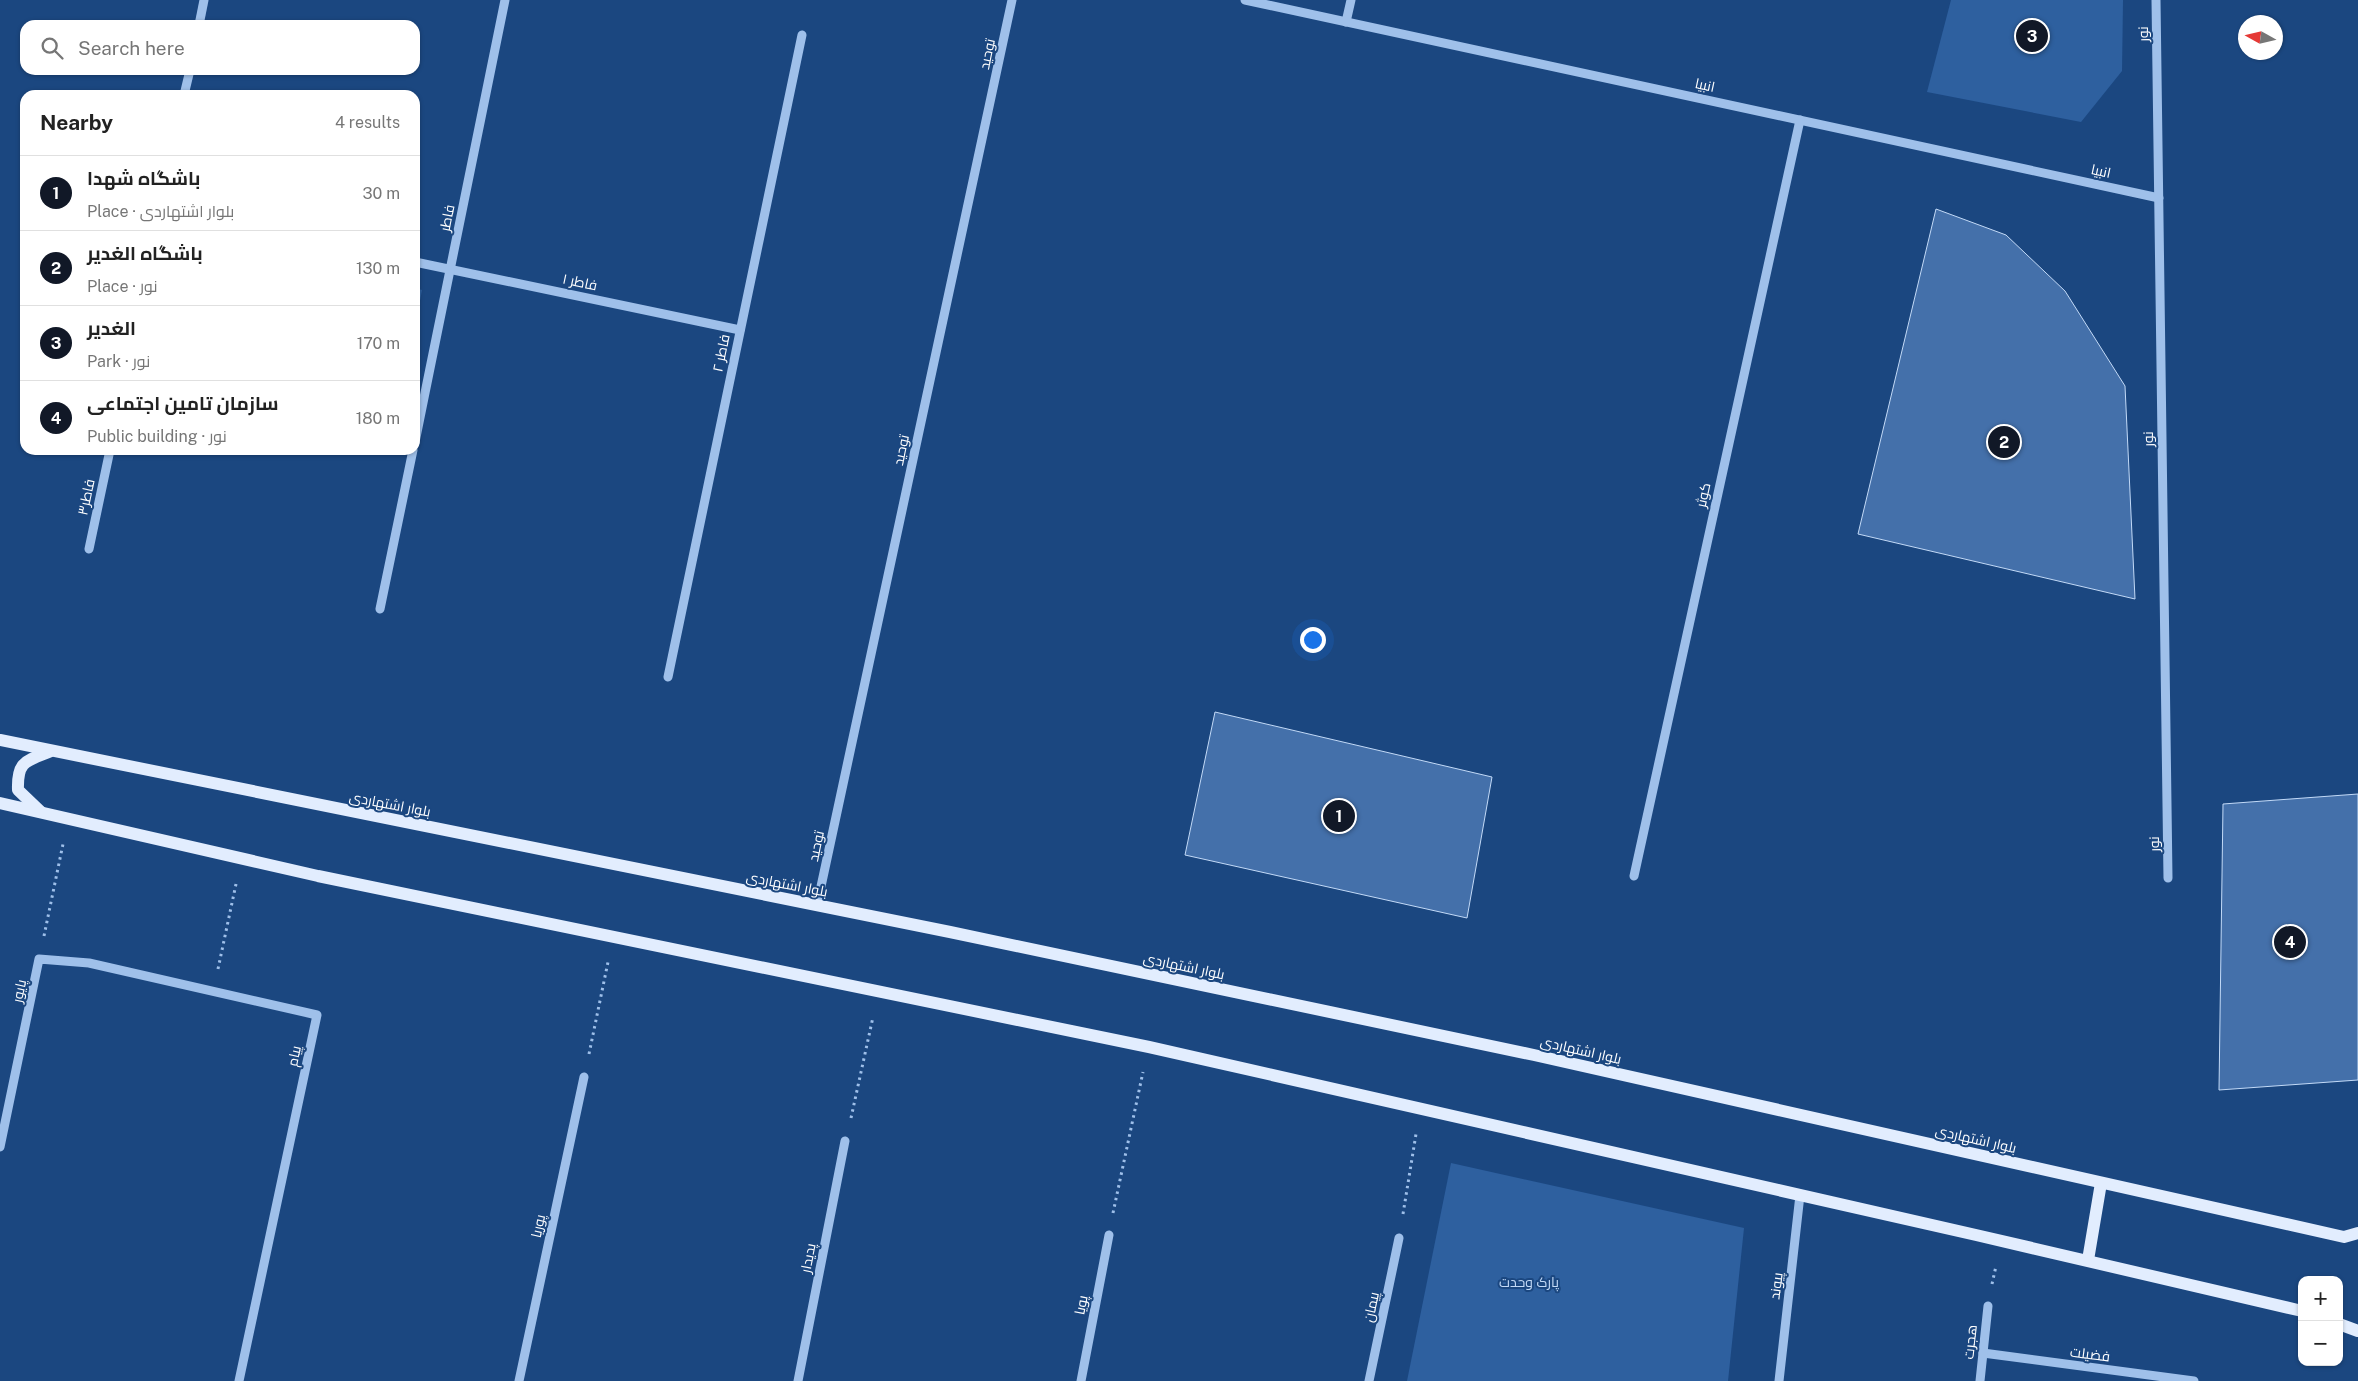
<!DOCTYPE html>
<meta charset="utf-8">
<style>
body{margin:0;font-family:"Public Sans",Cairo,sans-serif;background:#f2f2f2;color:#222}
.controls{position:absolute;right:15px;bottom:15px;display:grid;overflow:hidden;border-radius:10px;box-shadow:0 1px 4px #0004}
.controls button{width:45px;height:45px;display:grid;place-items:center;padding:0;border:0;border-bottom:1px solid #e0e0e0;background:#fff;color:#222;font:25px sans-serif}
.compass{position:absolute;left:2238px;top:15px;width:45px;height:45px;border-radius:50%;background:#fff;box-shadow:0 1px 4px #0004;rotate:278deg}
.you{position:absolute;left:1312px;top:639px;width:18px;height:18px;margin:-12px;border:4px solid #fff;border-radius:50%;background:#1a73e8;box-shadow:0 0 0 8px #1a73e833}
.badge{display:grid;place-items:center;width:32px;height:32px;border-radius:50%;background:#111827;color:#fff;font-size:16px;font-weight:700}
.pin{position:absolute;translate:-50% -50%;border:2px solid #fff;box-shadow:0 1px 5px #0006}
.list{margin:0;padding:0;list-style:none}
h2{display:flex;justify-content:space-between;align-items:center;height:65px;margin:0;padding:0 20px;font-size:21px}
h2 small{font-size:16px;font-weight:400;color:#767676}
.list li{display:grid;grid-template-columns:32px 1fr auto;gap:15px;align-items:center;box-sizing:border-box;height:75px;padding:0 20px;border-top:1px solid #e0e0e0}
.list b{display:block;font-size:19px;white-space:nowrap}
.list p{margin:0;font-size:16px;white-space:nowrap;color:#767676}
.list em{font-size:16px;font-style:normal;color:#767676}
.icon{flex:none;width:28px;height:28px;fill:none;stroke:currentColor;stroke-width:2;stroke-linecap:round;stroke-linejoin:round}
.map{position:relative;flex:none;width:2358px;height:1381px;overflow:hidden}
.search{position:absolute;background:#fff;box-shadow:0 1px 4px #0004;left:20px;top:20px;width:400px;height:55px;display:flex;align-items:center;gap:12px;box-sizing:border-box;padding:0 18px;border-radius:15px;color:#767676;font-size:19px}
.panel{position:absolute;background:#fff;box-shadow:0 1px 4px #0004;left:20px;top:90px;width:400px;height:365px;border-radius:15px}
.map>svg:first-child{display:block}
.green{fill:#2e609f}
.building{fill:#4470aa;stroke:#c3daf7}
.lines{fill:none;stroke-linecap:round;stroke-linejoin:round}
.path{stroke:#9fc0ea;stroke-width:3;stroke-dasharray:2.5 4;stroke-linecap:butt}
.minor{stroke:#9fc0ea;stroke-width:9}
.major{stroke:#e2edfe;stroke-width:12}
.labels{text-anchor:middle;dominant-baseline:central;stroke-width:4;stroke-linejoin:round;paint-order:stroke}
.street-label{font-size:14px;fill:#fff;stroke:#1b4780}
.park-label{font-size:14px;fill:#c3daf7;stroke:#1b4780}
</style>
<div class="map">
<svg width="2358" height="1381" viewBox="0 0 2358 1381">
<rect width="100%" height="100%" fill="#1b4780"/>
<g class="green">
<polygon points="1951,0 2123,0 2122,71 2081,122 1927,92"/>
<polygon points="415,288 422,290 415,327"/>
<polygon points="1451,1163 1744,1228 1728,1381 1407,1381"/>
</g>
<g class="building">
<polygon points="1936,209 2006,235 2065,291 2125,386 2135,599 1858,534"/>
<polygon points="1215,712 1492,777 1467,918 1185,855"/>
<polygon points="2358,794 2358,1080 2219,1090 2223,804"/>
</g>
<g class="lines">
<g class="path">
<polyline points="44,936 63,844"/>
<polyline points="218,969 236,884"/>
<polyline points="589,1054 608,962"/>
<polyline points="851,1118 873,1017"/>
<polyline points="1113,1213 1143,1072"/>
<polyline points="1403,1214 1416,1134"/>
<polyline points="1992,1284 1996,1266"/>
</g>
<g class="minor">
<polyline points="1245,0 2159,198"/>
<polyline points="2156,0 2168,878"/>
<polyline points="1346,22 1351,0"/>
<polyline points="199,25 204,0"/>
<polyline points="184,95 190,70"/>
<polyline points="415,262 740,330"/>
<polyline points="415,442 505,0"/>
<polyline points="89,549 110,450"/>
<polyline points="380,609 413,450"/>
<polyline points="668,677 802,35"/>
<polyline points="1634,876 1800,120"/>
<polyline points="817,905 1012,0"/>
<polyline points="0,1147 39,959 89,963 317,1015 239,1381"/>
<polyline points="1983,1353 2194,1381"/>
<polyline points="519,1381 584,1077"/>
<polyline points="798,1381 845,1141"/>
<polyline points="1081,1381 1109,1235"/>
<polyline points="1369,1381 1399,1238"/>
<polyline points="1779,1381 1800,1195"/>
<polyline points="1980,1381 1988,1306"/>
</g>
<g class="major">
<polyline points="0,740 950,932 1534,1055 2344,1237 2358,1233"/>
<polyline points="0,803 318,876 1149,1047 1976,1235 2302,1311"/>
<path d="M41,812L18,790C17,762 25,761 49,752"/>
<polyline points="2088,1260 2101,1183"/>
<polyline points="2339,1324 2358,1331"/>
</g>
</g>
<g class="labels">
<g class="street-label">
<text transform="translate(2143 34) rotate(-91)">نور</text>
<text transform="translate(987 54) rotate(-78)">توحید</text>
<text transform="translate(1705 85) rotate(12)">انبیا</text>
<text transform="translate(2101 171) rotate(12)">انبیا</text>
<text transform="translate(447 218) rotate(-79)">فاطر</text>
<text transform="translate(580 282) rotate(12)">فاطر ۱</text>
<text transform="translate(721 353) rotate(-78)">فاطر ۲</text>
<text transform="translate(2148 439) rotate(-91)">نور</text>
<text transform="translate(901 450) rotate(-78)">توحید</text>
<text transform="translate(1703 495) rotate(-78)">کوثر</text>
<text transform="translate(86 497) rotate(-78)">فاطر۳</text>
<text transform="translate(390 804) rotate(11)">بلوار اشتهاردی</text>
<text transform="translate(2154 844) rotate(-91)">نور</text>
<text transform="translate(816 846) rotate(-78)">توحید</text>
<text transform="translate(787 884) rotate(11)">بلوار اشتهاردی</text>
<text transform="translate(1184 966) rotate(12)">بلوار اشتهاردی</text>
<text transform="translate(19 991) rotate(-78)">پایور</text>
<text transform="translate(1581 1050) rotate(13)">بلوار اشتهاردی</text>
<text transform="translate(294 1056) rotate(-78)">پیام</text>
<text transform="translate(1976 1139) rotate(13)">بلوار اشتهاردی</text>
<text transform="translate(538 1226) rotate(-78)">پوریا</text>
<text transform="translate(808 1258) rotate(-79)">پدیدار</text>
<text transform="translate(1776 1286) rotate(-83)">پیوند</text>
<text transform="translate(1081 1305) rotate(-79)">پویا</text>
<text transform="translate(1371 1307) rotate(-78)">پیمان</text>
<text transform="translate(1970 1342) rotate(-84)">هجرت</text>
<text transform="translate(2090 1354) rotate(7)">فضیلت</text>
</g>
<g class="park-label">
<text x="1529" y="1282">پارک وحدت</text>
</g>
</g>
</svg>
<div class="controls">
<button>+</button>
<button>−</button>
</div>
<svg class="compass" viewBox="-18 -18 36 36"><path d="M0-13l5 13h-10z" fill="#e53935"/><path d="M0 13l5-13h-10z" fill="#767676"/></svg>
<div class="you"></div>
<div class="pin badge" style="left:1339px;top:816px">1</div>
<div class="pin badge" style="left:2004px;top:442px">2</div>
<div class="pin badge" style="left:2032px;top:36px">3</div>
<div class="pin badge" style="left:2290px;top:942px">4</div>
<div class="search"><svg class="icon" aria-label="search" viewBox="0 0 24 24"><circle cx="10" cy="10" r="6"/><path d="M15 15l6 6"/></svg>Search here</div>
<section class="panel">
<h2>Nearby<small>4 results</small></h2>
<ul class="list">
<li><span class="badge">1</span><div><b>باشگاه شهدا</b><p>Place · بلوار اشتهاردی</p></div><em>30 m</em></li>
<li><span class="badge">2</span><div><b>باشگاه الغدیر</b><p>Place · نور</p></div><em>130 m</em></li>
<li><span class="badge">3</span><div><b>الغدیر</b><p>Park · نور</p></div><em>170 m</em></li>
<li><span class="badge">4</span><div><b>سازمان تامین اجتماعی</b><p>Public building · نور</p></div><em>180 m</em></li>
</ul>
</section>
</div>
